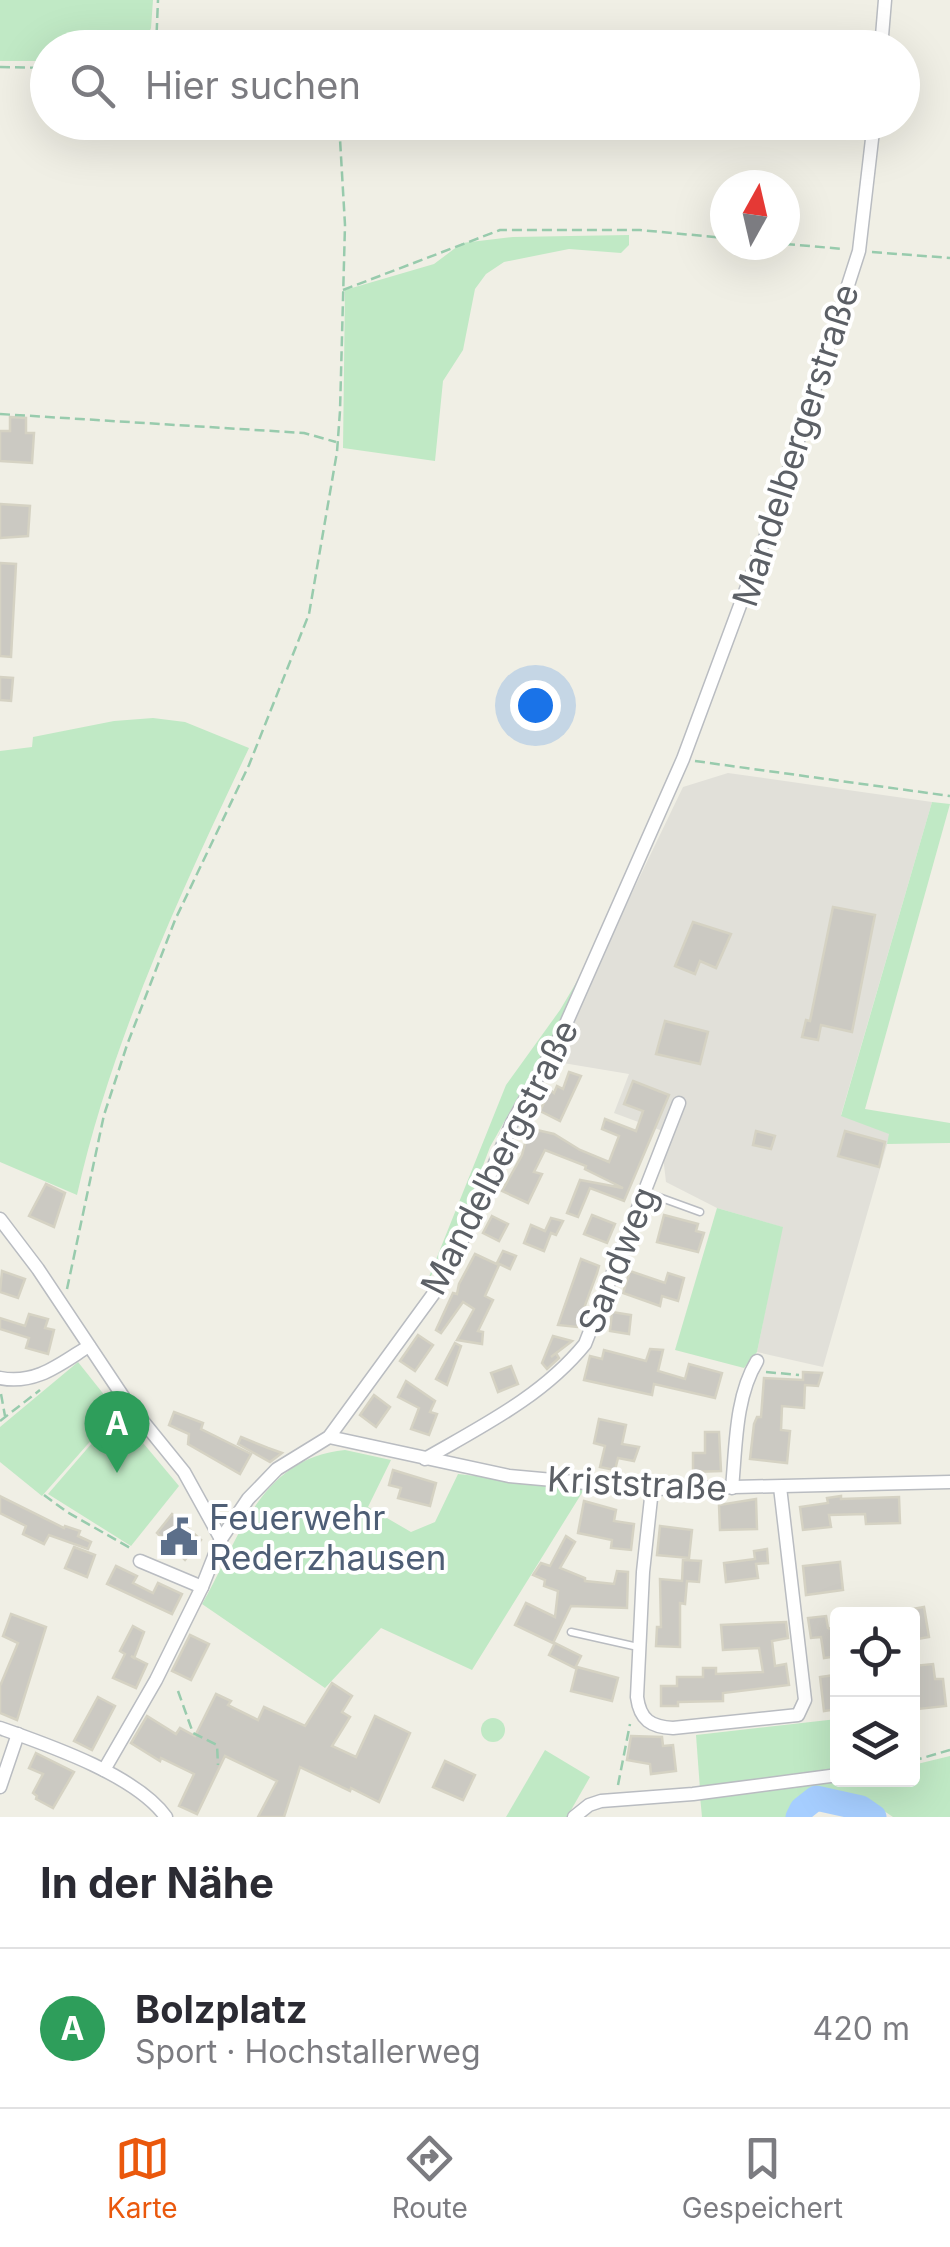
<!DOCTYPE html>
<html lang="de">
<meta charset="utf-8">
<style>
body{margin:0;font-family:Inter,sans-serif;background:#f7f7f7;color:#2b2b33}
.controls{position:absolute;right:30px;bottom:30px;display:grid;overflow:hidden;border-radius:10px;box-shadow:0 10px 40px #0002}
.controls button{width:90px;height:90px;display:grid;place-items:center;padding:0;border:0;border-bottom:2px solid #e1e1e2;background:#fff;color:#2b2b33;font:50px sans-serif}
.compass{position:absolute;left:710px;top:170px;width:90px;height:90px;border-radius:50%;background:#fff;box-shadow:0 10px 40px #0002;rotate:8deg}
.you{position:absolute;left:535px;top:705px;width:35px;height:35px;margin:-25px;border:8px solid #fff;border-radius:50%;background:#1a73e8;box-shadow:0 0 0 15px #1a73e833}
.badge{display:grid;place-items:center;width:65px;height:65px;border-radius:50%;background:#ea580c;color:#fff;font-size:32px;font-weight:700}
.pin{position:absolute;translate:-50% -82px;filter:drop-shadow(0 2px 5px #0008)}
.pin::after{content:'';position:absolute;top:52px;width:35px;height:30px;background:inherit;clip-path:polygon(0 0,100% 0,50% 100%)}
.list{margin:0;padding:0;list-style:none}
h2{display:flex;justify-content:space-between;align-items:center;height:130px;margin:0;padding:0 40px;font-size:42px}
h2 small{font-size:32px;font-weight:400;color:#7c7c81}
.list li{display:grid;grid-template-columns:65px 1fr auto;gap:30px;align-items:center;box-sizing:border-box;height:160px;padding:0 40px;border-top:2px solid #e1e1e2}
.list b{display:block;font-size:38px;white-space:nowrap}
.list p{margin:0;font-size:32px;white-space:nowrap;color:#7c7c81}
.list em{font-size:32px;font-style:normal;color:#7c7c81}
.icon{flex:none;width:55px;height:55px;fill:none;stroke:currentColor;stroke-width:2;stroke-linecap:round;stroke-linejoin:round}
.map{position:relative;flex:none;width:950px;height:1817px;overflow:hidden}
.search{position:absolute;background:#fff;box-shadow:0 10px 40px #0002;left:30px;right:30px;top:30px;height:110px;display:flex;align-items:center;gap:25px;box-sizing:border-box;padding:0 35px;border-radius:55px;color:#7c7c81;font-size:38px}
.sheet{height:290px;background:#fff}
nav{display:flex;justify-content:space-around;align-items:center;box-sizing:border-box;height:140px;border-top:2px solid #e1e1e2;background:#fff;font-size:28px;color:#7c7c81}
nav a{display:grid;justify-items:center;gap:5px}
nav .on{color:#ea580c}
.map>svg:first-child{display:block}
.industrial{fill:#e1e0d9}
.green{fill:#c0e9c5}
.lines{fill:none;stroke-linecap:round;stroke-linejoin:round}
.river{stroke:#a6ceff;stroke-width:25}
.building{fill:#cbc9c2;stroke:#d5d2c3;stroke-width:2.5}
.lane-casing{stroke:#b9bcc1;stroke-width:9}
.street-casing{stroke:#b9bcc1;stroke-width:15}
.path{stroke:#98cbad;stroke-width:2.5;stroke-dasharray:10 5;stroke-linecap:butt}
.lane{stroke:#fff;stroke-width:6}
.street{stroke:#fff;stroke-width:12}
.labels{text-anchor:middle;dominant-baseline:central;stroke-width:8;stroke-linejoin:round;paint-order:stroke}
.street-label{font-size:35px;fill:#5c6066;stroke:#fff}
.service-label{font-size:35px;fill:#4e5e75;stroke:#fff;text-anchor:start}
</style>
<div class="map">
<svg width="950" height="1817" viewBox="0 0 950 1817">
<rect width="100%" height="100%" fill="#f0efe5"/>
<polygon class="industrial" points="728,773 932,802 841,1115 890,1134 823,1367 757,1352 782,1227 717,1208 666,1182 660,1130 614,1113 629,1074 551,1061 683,787"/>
<g class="green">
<polygon points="0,0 153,0 151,28 144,47 48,48 47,61 0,61"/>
<polygon points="629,235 629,245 621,253 569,249 504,262 486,274 475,289 463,350 443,381 435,461 343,448 345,290 434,264 462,243 513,237"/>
<path d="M153,718L185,722L249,748C181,892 112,1039 77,1195L0,1162V751L32,747L33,737L114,721Z"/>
<polygon points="932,802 950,804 865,1109 950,1123 950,1143 887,1144 889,1134 841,1116"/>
<polygon points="586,966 557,1028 490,1147 456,1237 427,1282 506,1085 560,1010"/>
<polygon points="717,1208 783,1227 757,1352 744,1368 675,1350"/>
<polygon points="78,1362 117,1411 42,1496 0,1462 0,1427"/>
<polygon points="118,1413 179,1486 131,1546 48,1494"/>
<path d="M345,1450L391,1460L368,1507L411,1532L435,1522L458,1474L585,1488L472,1670L381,1628L325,1688L202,1604C238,1542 259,1458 345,1450Z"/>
<circle cx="493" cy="1730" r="12"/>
<polygon points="837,1719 837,1771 700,1789 696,1735"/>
<polygon points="545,1750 590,1777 567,1817 506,1817"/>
<polygon points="950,1756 950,1817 893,1817 881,1809 820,1795 802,1802 794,1817 702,1817 700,1796 837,1779 912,1780 913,1765"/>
</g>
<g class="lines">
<polyline class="river" points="798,1817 802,1809 816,1798 861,1808 874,1817"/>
</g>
<g class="building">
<polygon points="10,417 26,418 26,433 34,433 32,463 0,461 0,431 10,431"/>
<polygon points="0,504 30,506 28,536 0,538"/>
<polygon points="0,563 16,564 11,657 0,656"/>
<polygon points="0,677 13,678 11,701 0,700"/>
<polygon points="833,907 875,915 852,1032 821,1025 818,1040 802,1037 806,1020 810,1021"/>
<polygon points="693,922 731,934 716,968 700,961 695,974 675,966"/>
<polygon points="665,1021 708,1032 700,1064 656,1054"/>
<polygon points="569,1072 581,1076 560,1121 540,1111 550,1090 554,1093 557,1086 563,1089"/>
<polygon points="633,1081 669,1095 624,1201 590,1188 578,1217 567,1213 580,1180 623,1188 585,1169 586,1166 545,1150 534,1172 542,1174 528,1203 502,1191 522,1155 526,1140 523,1138 528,1128 554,1134 580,1150 609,1162 619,1136 602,1129 605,1119 636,1131 643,1111 624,1104"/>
<polygon points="756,1131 775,1136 771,1149 753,1145"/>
<polygon points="845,1131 885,1142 879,1167 838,1156"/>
<polygon points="46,1184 65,1193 54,1227 29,1216"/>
<polygon points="592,1215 615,1224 607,1243 584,1234"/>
<polygon points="664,1215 698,1224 696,1231 704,1233 698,1252 657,1242"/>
<polygon points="492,1216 508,1224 499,1241 483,1233"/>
<polygon points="551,1218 563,1221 556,1235 551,1233 544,1251 524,1243 531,1225 545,1231"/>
<polygon points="503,1251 516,1256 510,1269 497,1263"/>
<polygon points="475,1254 499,1265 485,1296 493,1300 478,1331 483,1332 482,1344 457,1340 474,1309 463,1302 441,1333 436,1330 453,1293 457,1294 459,1284"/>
<polygon points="581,1259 599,1266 597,1273 577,1327 558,1325"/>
<polygon points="2,1271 25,1279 18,1298 0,1292"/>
<polygon points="630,1271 665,1283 668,1273 684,1278 678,1301 662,1296 660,1306 623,1293"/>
<polygon points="612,1312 631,1315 629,1334 610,1331"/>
<polygon points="29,1314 48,1319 45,1328 54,1330 48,1354 26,1348 29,1338 0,1329 0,1318 25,1326"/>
<polygon points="418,1335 433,1345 415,1371 400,1361"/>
<polygon points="553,1336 572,1341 551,1357 556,1353 559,1358 547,1369 542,1363"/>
<polygon points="455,1343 461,1346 447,1385 436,1379"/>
<polygon points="650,1349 663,1350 658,1371 685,1379 689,1364 722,1373 715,1398 654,1384 652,1395 584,1380 590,1356 602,1359 604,1350 646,1361"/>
<polygon points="511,1366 518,1384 498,1392 491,1373"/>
<polygon points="803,1372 822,1373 818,1386 805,1385 804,1408 782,1406 781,1430 790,1431 787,1463 750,1459 754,1424 757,1417 761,1417 764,1378 803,1380"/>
<polygon points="406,1381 435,1401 430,1412 437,1414 429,1435 411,1429 419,1408 398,1397"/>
<polygon points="374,1395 390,1407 376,1427 360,1415"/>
<polygon points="174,1412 203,1423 201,1429 251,1454 240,1474 188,1444 189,1434 169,1425"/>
<polygon points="599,1419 626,1425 622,1444 639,1447 634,1461 618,1458 615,1470 600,1467 605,1446 594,1443"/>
<polygon points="705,1432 719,1432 721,1471 693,1472 693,1453 705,1453"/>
<polygon points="241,1437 268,1448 282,1453 270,1462 238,1444"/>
<polygon points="393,1470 436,1483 430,1506 398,1498 401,1488 389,1485"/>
<polygon points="0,1496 64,1528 65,1526 80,1531 78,1536 91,1542 88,1549 49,1535 44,1544 23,1534 26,1526 0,1513"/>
<polygon points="841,1496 841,1499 899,1497 900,1523 866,1524 865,1514 829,1515 831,1527 803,1530 800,1507 828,1503 827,1498"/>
<polygon points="756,1499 757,1529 720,1530 719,1505"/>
<polygon points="584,1501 616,1510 614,1521 634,1524 631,1550 611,1548 612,1540 578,1533"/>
<polygon points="172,1514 201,1540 185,1560 157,1533"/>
<polygon points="660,1526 692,1530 689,1558 657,1555"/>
<polygon points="566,1536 575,1542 560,1568 585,1578 585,1581 614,1584 617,1571 628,1572 627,1608 571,1606 553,1643 515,1625 526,1603 555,1617 558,1591 544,1586 545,1580 533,1575 541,1563 550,1566"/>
<polygon points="74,1547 95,1555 87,1577 65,1568"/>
<polygon points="767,1549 768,1563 756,1564 758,1578 726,1582 724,1563 755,1559 754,1551"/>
<polygon points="683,1560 701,1561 699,1582 687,1581 685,1604 680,1603 680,1647 656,1646 657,1627 661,1627 660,1579 682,1581"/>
<polygon points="840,1562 843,1590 806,1595 803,1566"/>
<polygon points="116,1566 137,1576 133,1583 153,1593 158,1583 182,1594 172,1614 107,1584"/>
<polygon points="924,1607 929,1637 912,1640 912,1609"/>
<polygon points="11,1614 46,1627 17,1720 0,1713 0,1686 18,1643 3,1636"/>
<polygon points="826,1616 828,1628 838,1631 838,1656 824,1658 821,1637 811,1638 808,1618"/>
<polygon points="786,1622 788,1638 772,1641 775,1666 786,1664 789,1685 723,1693 723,1701 678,1702 678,1706 661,1706 661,1686 677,1686 677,1677 703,1677 703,1668 716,1668 716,1674 763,1672 759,1648 723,1650 721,1625"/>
<polygon points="133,1626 144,1632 134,1658 131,1656 147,1664 136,1688 113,1678 125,1654 120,1651"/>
<polygon points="190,1635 209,1644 191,1680 172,1671"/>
<polygon points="555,1643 581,1656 575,1668 549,1655"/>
<polygon points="933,1664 935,1679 943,1679 946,1706 918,1709 912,1666"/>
<polygon points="577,1667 618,1678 612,1701 571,1691"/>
<polygon points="835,1675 838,1709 824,1711 820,1677"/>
<polygon points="332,1683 352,1696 342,1712 350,1717 332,1746 356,1757 375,1716 410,1733 379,1802 351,1788 350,1791 300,1767 284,1817 258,1817 277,1781 225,1756 197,1814 179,1806 194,1774 161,1758 160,1761 131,1743 147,1716 176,1734 180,1728 195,1736 216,1694 231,1701 228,1705 258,1720 264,1707 305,1726"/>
<polygon points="98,1697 115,1706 92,1750 74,1741"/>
<polygon points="631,1736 662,1737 663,1746 673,1745 676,1771 651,1774 650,1764 627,1760"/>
<polygon points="36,1753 74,1772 53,1808 36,1799 37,1796 33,1793 43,1774 29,1768"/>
<polygon points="445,1761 475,1775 463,1800 433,1787"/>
</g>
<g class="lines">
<g class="lane-casing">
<g id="lane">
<polyline points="645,1192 700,1212"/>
<polyline points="571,1632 638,1647"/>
</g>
</g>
<g class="street-casing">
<g id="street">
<polyline points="881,48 885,0"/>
<polyline points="0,1219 38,1269 124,1398 184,1472 221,1539"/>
<path d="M0,1378C36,1385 60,1364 89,1346"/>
<polyline points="329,1437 509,1476 652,1489 950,1482"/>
<path d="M425,1459C482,1426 543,1396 585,1344L679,1103"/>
<path d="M732,1488C736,1447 735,1397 757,1361"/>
<path d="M652,1489L643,1572L637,1697C640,1720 651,1727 673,1728L798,1715L805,1700L780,1487"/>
<polyline points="140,1561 202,1587"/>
<path d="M0,1728C48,1745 136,1775 166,1817"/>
<polyline points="104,1770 156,1680 202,1587 221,1539 248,1499 277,1469 329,1437 437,1289 461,1243 512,1123 561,1035 683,759 778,503 859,251 874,122"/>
<polyline points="0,1787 18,1734"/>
<polyline points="574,1817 589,1805 601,1801 693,1794 838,1775"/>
</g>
</g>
<g class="path">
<polyline points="156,48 158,0"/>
<polyline points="0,67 48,68"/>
<polyline points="785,244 844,249"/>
<polyline points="872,252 950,258"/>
<polyline points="343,290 500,230 640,230 725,238"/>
<polyline points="0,414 304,433 336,442"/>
<polyline points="695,761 950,796"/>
<polyline points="67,1289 104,1115 127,1045 175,920 249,765 309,614 337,452 340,411 345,225 339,122"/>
<polyline points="766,1372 799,1375"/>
<polyline points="1,1394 5,1416"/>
<polyline points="0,1421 40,1390"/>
<polyline points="44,1495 67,1512 132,1549"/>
<polyline points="178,1691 193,1733 217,1745 218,1765"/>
<polyline points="912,1761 950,1750"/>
<polyline points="618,1785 630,1724"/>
</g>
<use href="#lane" class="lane"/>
<use href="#street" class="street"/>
</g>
<defs>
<g id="civic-bare" transform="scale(3)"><path d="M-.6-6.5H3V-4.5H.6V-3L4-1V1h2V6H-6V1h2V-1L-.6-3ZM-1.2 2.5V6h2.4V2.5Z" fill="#5c6f8a" stroke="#fff" stroke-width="2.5" paint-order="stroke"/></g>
</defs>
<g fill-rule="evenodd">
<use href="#civic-bare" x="179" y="1537"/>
</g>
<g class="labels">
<g class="street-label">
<text transform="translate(795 445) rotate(-72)">Mandelbergerstraße</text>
<text transform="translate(499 1157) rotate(-63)">Mandelbergstraße</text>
<text transform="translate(617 1260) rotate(-68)">Sandweg</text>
<text transform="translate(637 1483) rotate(3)">Kriststraße</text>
</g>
<g class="service-label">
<text x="209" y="1517">Feuerwehr<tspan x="209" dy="40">Rederzhausen</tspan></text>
</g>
</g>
</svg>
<div class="controls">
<button><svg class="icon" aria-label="locate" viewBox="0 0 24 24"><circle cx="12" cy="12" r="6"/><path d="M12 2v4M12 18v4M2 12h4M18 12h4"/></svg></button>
<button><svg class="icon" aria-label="layers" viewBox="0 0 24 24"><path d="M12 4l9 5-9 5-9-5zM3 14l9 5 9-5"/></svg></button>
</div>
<svg class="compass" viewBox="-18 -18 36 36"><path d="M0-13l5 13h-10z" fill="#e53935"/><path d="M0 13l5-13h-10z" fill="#7c7c81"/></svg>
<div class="you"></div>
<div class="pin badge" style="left:117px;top:1473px;background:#2e9e5b">A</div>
<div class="search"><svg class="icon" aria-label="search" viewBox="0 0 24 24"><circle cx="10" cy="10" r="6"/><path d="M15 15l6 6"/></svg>Hier suchen</div>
</div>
<section class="sheet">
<h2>In der Nähe<small></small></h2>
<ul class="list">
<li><span class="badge" style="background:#2e9e5b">A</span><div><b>Bolzplatz</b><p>Sport · Hochstallerweg</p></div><em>420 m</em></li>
</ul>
</section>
<nav>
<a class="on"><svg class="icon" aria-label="map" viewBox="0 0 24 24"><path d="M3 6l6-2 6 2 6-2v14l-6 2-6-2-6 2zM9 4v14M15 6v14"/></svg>Karte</a>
<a><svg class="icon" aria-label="directions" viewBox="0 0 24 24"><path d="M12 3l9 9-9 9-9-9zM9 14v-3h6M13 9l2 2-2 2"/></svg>Route</a>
<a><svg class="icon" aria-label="saved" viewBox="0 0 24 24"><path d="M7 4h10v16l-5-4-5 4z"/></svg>Gespeichert</a>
</nav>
